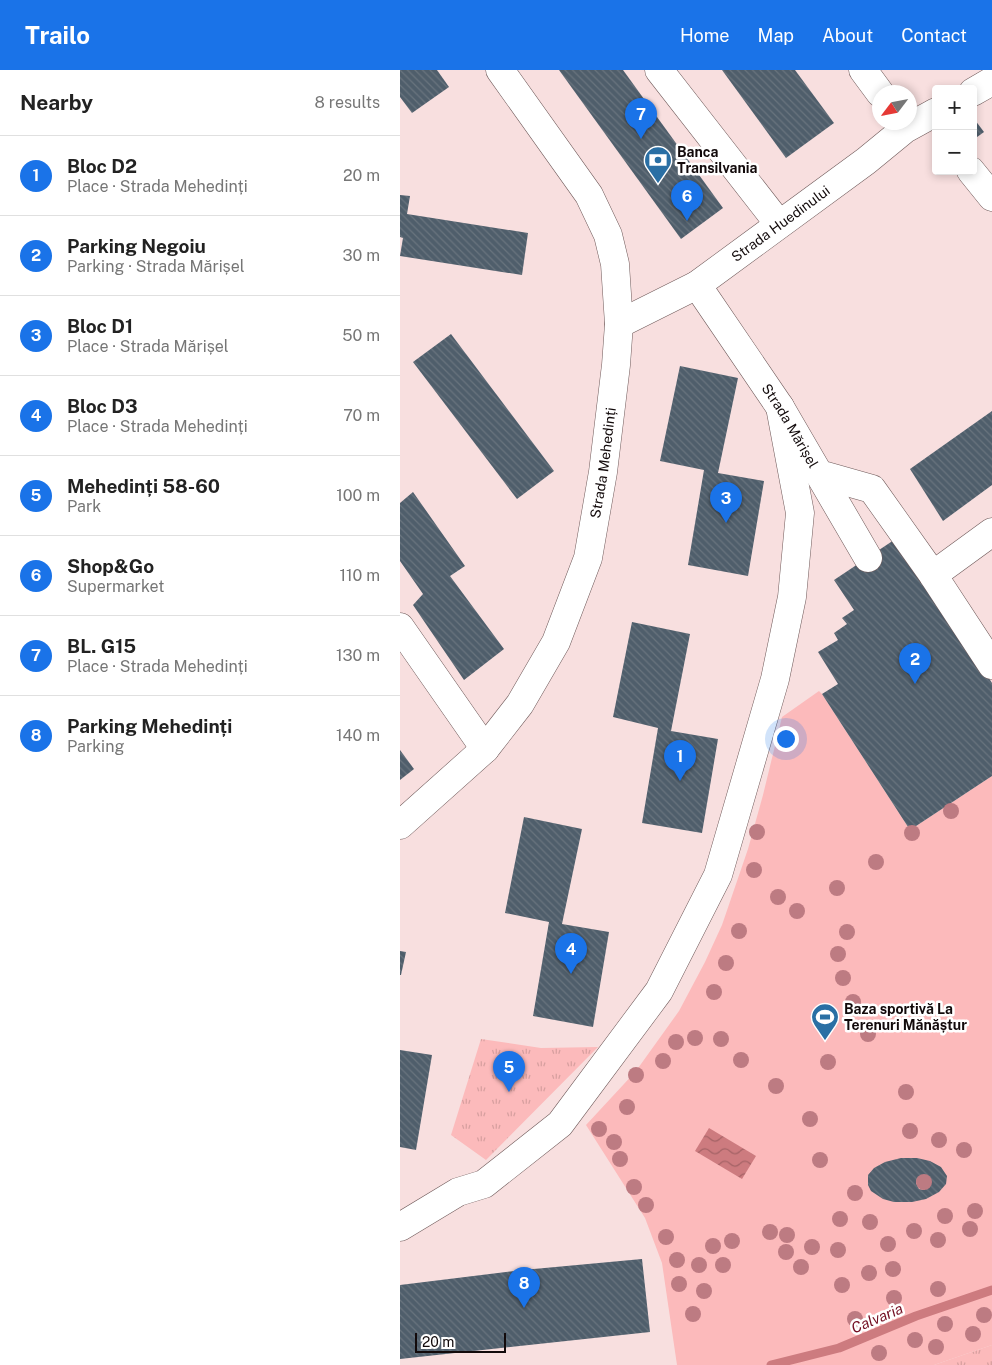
<!DOCTYPE html>
<meta charset="utf-8">
<style>
body{margin:0;font-family:"Public Sans",sans-serif;background:#f6f6f6;color:#222}
.controls{position:absolute;right:15px;top:15px;display:grid;overflow:hidden;border-radius:5px;box-shadow:0 2px 8px #0003}
.controls button{width:45px;height:45px;display:grid;place-items:center;padding:0;border:0;border-bottom:1px solid #e0e0e0;background:#fff;color:#222;font:25px sans-serif}
.compass{position:absolute;left:472px;top:15px;width:45px;height:45px;border-radius:50%;background:#fff;box-shadow:0 2px 8px #0003;rotate:238deg}
.scale{position:absolute;left:15px;bottom:12px;width:91px;box-sizing:border-box;padding-left:5px;border:2px solid #120a0b;border-top:0;font-size:14px;line-height:18px;white-space:nowrap;color:#120a0b;-webkit-text-stroke:4px #fff;paint-order:stroke}
.you{position:absolute;left:385px;top:668px;width:18px;height:18px;margin:-12px;border:4px solid #fff;border-radius:50%;background:#1a73e8;box-shadow:0 0 0 8px #1a73e833}
.badge{display:grid;place-items:center;width:32px;height:32px;border-radius:50%;background:#1a73e8;color:#fff;font-size:16px;font-weight:700}
.pin{position:absolute;translate:-50% -41px;filter:drop-shadow(0 1px 2px #0008)}
.pin::after{content:'';position:absolute;top:26px;width:18px;height:15px;background:inherit;clip-path:polygon(0 0,100% 0,50% 100%)}
.list{margin:0;padding:0;list-style:none}
h2{display:flex;justify-content:space-between;align-items:center;height:65px;margin:0;padding:0 20px;font-size:21px}
h2 small{font-size:16px;font-weight:400;color:#767676}
.list li{display:grid;grid-template-columns:32px 1fr auto;gap:15px;align-items:center;box-sizing:border-box;height:80px;padding:0 20px;border-top:1px solid #e0e0e0}
.list b{display:block;font-size:19px;white-space:nowrap}
.list p{margin:0;font-size:16px;white-space:nowrap;color:#767676}
.list em{font-size:16px;font-style:normal;color:#767676}
.map{position:relative;flex:none;width:592px;height:1295px;overflow:hidden}
header{display:flex;align-items:center;gap:30px;box-sizing:border-box;height:70px;padding:0 25px;background:#1a73e8;color:#fff}
header strong{font-size:24px}
nav{display:flex;gap:28px;margin-inline-start:auto;font-size:18px}
main{display:flex}
aside{flex:1;background:#fff}
.map>svg:first-child{display:block}
.grass{fill:url(#grass-tufts)}
.pitch{fill:#fcbabb}
.water{fill:url(#water-waves)}
.lines{fill:none;stroke-linecap:round;stroke-linejoin:round}
.stream{stroke:#cd7b7f;stroke-width:9}
.building{fill:url(#building-back-hatch);fill-rule:evenodd}
.minor-casing{stroke:#6f5a5a;stroke-width:29}
.minor{stroke:#fff;stroke-width:28}
.tree{fill:#bd7b82}
.labels{text-anchor:middle;dominant-baseline:central;stroke-width:5;stroke-linejoin:round;paint-order:stroke}
.poi-label{font-size:14px;font-weight:bold;fill:#120a0b;stroke:#fff;text-anchor:start}
.street-label{font-size:14px;fill:#120a0b;stroke:#fff}
.water-label{font-size:15px;font-style:italic;fill:#730e22;stroke:#fff}
</style>
<header>
<strong>Trailo</strong>
<nav><a>Home</a><a>Map</a><a>About</a><a>Contact</a></nav>
</header>
<main>
<aside>
<h2>Nearby<small>8 results</small></h2>
<ul class="list">
<li><span class="badge">1</span><div><b>Bloc D2</b><p>Place · Strada Mehedinți</p></div><em>20 m</em></li>
<li><span class="badge">2</span><div><b>Parking Negoiu</b><p>Parking · Strada Mărișel</p></div><em>30 m</em></li>
<li><span class="badge">3</span><div><b>Bloc D1</b><p>Place · Strada Mărișel</p></div><em>50 m</em></li>
<li><span class="badge">4</span><div><b>Bloc D3</b><p>Place · Strada Mehedinți</p></div><em>70 m</em></li>
<li><span class="badge">5</span><div><b>Mehedinți 58-60</b><p>Park</p></div><em>100 m</em></li>
<li><span class="badge">6</span><div><b>Shop&amp;Go</b><p>Supermarket</p></div><em>110 m</em></li>
<li><span class="badge">7</span><div><b>BL. G15</b><p>Place · Strada Mehedinți</p></div><em>130 m</em></li>
<li><span class="badge">8</span><div><b>Parking Mehedinți</b><p>Parking</p></div><em>140 m</em></li>
</ul>
</aside>
<div class="map">
<svg width="592" height="1295" viewBox="0 0 592 1295">
<defs>
<pattern id="grass-tufts" width="24" height="20" patternUnits="userSpaceOnUse" patternTransform="scale(1.25)"><rect width="24" height="20" fill="#fcbabb"/><path d="M3 7l-1-3M5 7V3M7 7l1-3M15 17l-1-3M17 17v-4M19 17l1-3" fill="none" stroke="#d79f9f"/></pattern>
<pattern id="water-waves" width="16" height="10" patternUnits="userSpaceOnUse" patternTransform="scale(1.25)"><rect width="16" height="10" fill="#cd7b7f"/><path d="M0 5q4-4 8 0t8 0" fill="none" stroke="#a56366"/></pattern>
<pattern id="building-back-hatch" width="6" height="6" patternUnits="userSpaceOnUse" patternTransform="scale(1.25)"><rect width="6" height="6" fill="#4f5e6b"/><path d="M-1 5l2 2M0 0l6 6M5-1l2 2" fill="none" stroke="#69747e"/></pattern>
</defs>
<rect width="100%" height="100%" fill="#f8dfdf"/>
<g class="grass">
<polygon points="81,969 141,978 198,977 86,1090 51,1065"/>
<polygon points="592,1275 592,1295 534,1295"/>
</g>
<polygon class="pitch" points="419,621 422,624 510,760 592,706 592,1275 534,1295 277,1295 262,1193 245,1148 186,1055 236,1001 279,941 305,892 322,855 348,779 363,725 382,647"/>
<polygon class="water" points="309,1058 356,1086 342,1109 295,1081"/>
<g class="lines">
<polyline class="stream" points="371,1295 439,1278 516,1246 592,1220"/>
</g>
<g class="building">
<polygon points="0,0 37,0 49,17 12,43 0,27"/>
<polygon points="159,0 223,0 323,138 281,169"/>
<polygon points="322,0 395,0 434,53 386,88"/>
<polygon points="575,50 584,62 573,70 573,51"/>
<polygon points="0,125 10,126 7,144 128,163 122,205 0,186 3,168 0,167"/>
<polygon points="51,264 154,401 117,429 13,292"/>
<polygon points="280,296 338,308 318,403 364,411 348,506 288,495 304,400 260,391"/>
<polygon points="592,341 592,415 543,451 510,399"/>
<polygon points="13,422 65,496 50,506 104,579 64,610 13,535 23,524 0,491 0,433"/>
<polygon points="497,468 592,613 592,706 510,760 422,624 438,614 418,582 438,570 434,563 447,554 442,548 454,540 434,510"/>
<polygon points="232,552 290,564 271,661 318,669 302,763 242,753 258,658 213,647"/>
<polygon points="0,680 14,699 0,710"/>
<polygon points="124,747 182,759 162,854 209,862 193,957 133,946 149,852 105,843"/>
<polygon points="0,881 6,882 1,905 0,905"/>
<polygon points="0,980 32,985 16,1080 0,1077"/>
<path d="M501,1088H517L530,1091L541,1097L547,1106L546,1114L539,1122L526,1129L512,1132H494L483,1129L471,1121L468,1115V1105L474,1098L485,1092ZM523,1105L529,1109L530,1113L528,1117L524,1120L519,1119L516,1113L517,1108Z"/>
<polygon points="242,1189 250,1262 0,1289 0,1215 123,1200"/>
</g>
<g class="lines">
<g class="minor-casing">
<g id="minor">
<polyline points="259,0 379,154"/>
<polyline points="463,0 480,23"/>
<polyline points="573,22 592,11"/>
<polyline points="571,101 592,127"/>
<path id="s1" d="M297,215L380,337L419,404L472,419L533,505L592,595"/>
<path id="s2" d="M219,254L297,215L466,91L505,59L536,42"/>
<polyline points="419,404 468,488"/>
<polyline points="533,505 592,462"/>
<polyline points="0,557 85,679"/>
<path id="s3" d="M0,755L85,679L120,634L156,572L188,488L203,402L216,295L219,254L215,194L208,165L189,125L100,0"/>
<polyline points="0,1157 58,1122 84,1114 160,1054 259,921 318,805 375,609 392,527 400,443 380,337"/>
</g>
</g>
<use href="#minor" class="minor"/>
</g>
<g class="tree">
<circle cx="551" cy="741" r="8"/>
<circle cx="357" cy="762" r="8"/>
<circle cx="512" cy="763" r="8"/>
<circle cx="476" cy="792" r="8"/>
<circle cx="354" cy="800" r="8"/>
<circle cx="437" cy="818" r="8"/>
<circle cx="378" cy="827" r="8"/>
<circle cx="397" cy="841" r="8"/>
<circle cx="339" cy="861" r="8"/>
<circle cx="447" cy="862" r="8"/>
<circle cx="438" cy="884" r="8"/>
<circle cx="326" cy="893" r="8"/>
<circle cx="443" cy="908" r="8"/>
<circle cx="314" cy="922" r="8"/>
<circle cx="453" cy="932" r="8"/>
<circle cx="468" cy="964" r="8"/>
<circle cx="295" cy="968" r="8"/>
<circle cx="321" cy="969" r="8"/>
<circle cx="276" cy="972" r="8"/>
<circle cx="341" cy="990" r="8"/>
<circle cx="263" cy="991" r="8"/>
<circle cx="428" cy="992" r="8"/>
<circle cx="236" cy="1005" r="8"/>
<circle cx="376" cy="1016" r="8"/>
<circle cx="506" cy="1022" r="8"/>
<circle cx="227" cy="1037" r="8"/>
<circle cx="410" cy="1049" r="8"/>
<circle cx="199" cy="1059" r="8"/>
<circle cx="510" cy="1061" r="8"/>
<circle cx="539" cy="1070" r="8"/>
<circle cx="214" cy="1072" r="8"/>
<circle cx="564" cy="1080" r="8"/>
<circle cx="220" cy="1089" r="8"/>
<circle cx="420" cy="1090" r="8"/>
<circle cx="524" cy="1112" r="8"/>
<circle cx="234" cy="1117" r="8"/>
<circle cx="455" cy="1123" r="8"/>
<circle cx="246" cy="1135" r="8"/>
<circle cx="575" cy="1141" r="8"/>
<circle cx="545" cy="1146" r="8"/>
<circle cx="440" cy="1149" r="8"/>
<circle cx="470" cy="1152" r="8"/>
<circle cx="570" cy="1159" r="8"/>
<circle cx="514" cy="1161" r="8"/>
<circle cx="370" cy="1162" r="8"/>
<circle cx="387" cy="1165" r="8"/>
<circle cx="266" cy="1167" r="8"/>
<circle cx="538" cy="1170" r="8"/>
<circle cx="332" cy="1171" r="8"/>
<circle cx="488" cy="1174" r="8"/>
<circle cx="313" cy="1176" r="8"/>
<circle cx="412" cy="1177" r="8"/>
<circle cx="438" cy="1180" r="8"/>
<circle cx="386" cy="1182" r="8"/>
<circle cx="277" cy="1190" r="8"/>
<circle cx="299" cy="1195" r="8"/>
<circle cx="323" cy="1195" r="8"/>
<circle cx="401" cy="1197" r="8"/>
<circle cx="493" cy="1199" r="8"/>
<circle cx="469" cy="1203" r="8"/>
<circle cx="279" cy="1214" r="8"/>
<circle cx="442" cy="1215" r="8"/>
<circle cx="538" cy="1219" r="8"/>
<circle cx="304" cy="1221" r="8"/>
<circle cx="494" cy="1228" r="8"/>
<circle cx="293" cy="1244" r="8"/>
<circle cx="584" cy="1245" r="8"/>
<circle cx="455" cy="1249" r="8"/>
<circle cx="545" cy="1254" r="8"/>
<circle cx="573" cy="1264" r="8"/>
<circle cx="515" cy="1270" r="8"/>
<circle cx="536" cy="1277" r="8"/>
<circle cx="479" cy="1283" r="8"/>
</g>
<defs>
<g id="bank-pin" transform="scale(1.4375)"><path d="M0 17L-7.5 6A9.5 9.5 0 1 1 7.5 6Z" fill="#2a6fa4" stroke="#fff"/><path d="M-6-4H6V4H-6ZM0-2.3a2.3 2.3 0 1 0 0 4.6a2.3 2.3 0 1 0 0-4.6Z" fill="#fff"/></g>
<g id="stadium-pin" transform="scale(1.4375)"><path d="M0 17L-7.5 6A9.5 9.5 0 1 1 7.5 6Z" fill="#2a6fa4" stroke="#fff"/><path d="M0-5a6.5 5 0 1 0 0 10a6.5 5 0 1 0 0-10ZM-3.5-1.8h7v3.6h-7Z" fill="#fff"/></g>
</defs>
<g fill-rule="evenodd">
<use href="#bank-pin" x="258" y="90"/>
<use href="#stadium-pin" x="425" y="947"/>
</g>
<g class="labels">
<g class="poi-label">
<text x="277" y="82">Banca<tspan x="277" dy="16">Transilvania</tspan></text>
<text x="444" y="939">Baza sportivă La<tspan x="444" dy="16">Terenuri Mănăștur</tspan></text>
</g>
<g class="street-label">
<text stroke="none"><textPath href="#s2" startOffset="191">Strada Huedinului</textPath></text>
<text stroke="none"><textPath href="#s1" startOffset="169">Strada Mărișel</textPath></text>
<text stroke="none"><textPath href="#s3" startOffset="429">Strada Mehedinți</textPath></text>
</g>
<g class="water-label">
<text transform="translate(477 1248) rotate(-23)">Calvaria</text>
</g>
</g>
</svg>
<div class="controls">
<button>+</button>
<button>−</button>
</div>
<svg class="compass" viewBox="-18 -18 36 36"><path d="M0-13l5 13h-10z" fill="#e53935"/><path d="M0 13l5-13h-10z" fill="#767676"/></svg>
<div class="scale">20 m</div>
<div class="you"></div>
<div class="pin badge" style="left:280px;top:711px">1</div>
<div class="pin badge" style="left:515px;top:614px">2</div>
<div class="pin badge" style="left:326px;top:453px">3</div>
<div class="pin badge" style="left:171px;top:904px">4</div>
<div class="pin badge" style="left:109px;top:1022px">5</div>
<div class="pin badge" style="left:287px;top:151px">6</div>
<div class="pin badge" style="left:241px;top:69px">7</div>
<div class="pin badge" style="left:124px;top:1238px">8</div>
</div>
</main>
